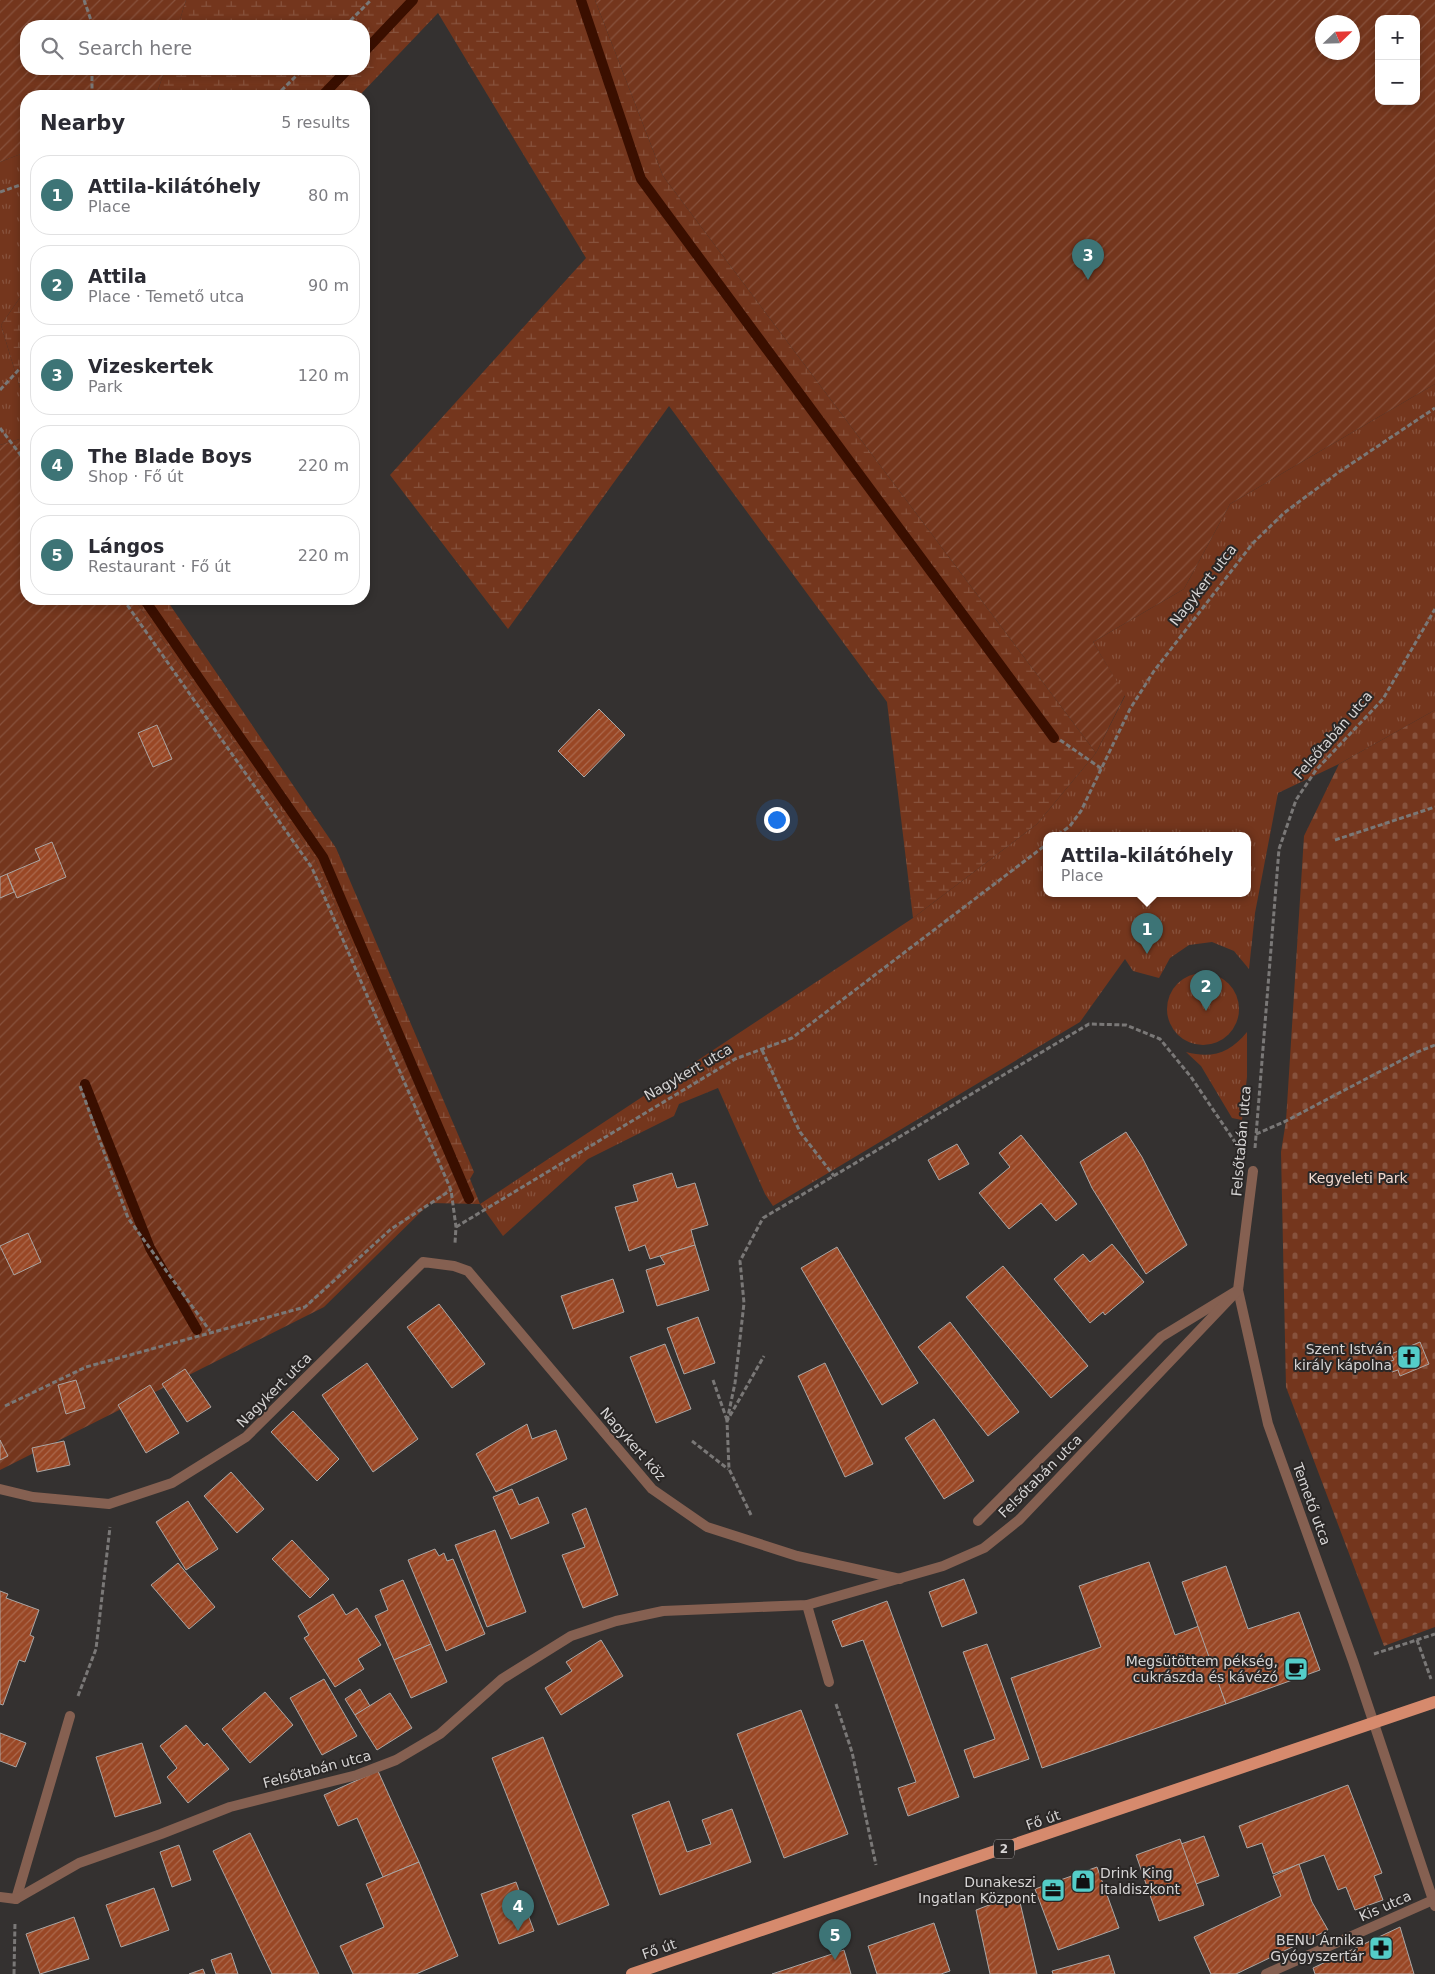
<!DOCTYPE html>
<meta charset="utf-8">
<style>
body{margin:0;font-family:"DejaVu Sans",sans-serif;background:#f2f2f3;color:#2b2b33}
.controls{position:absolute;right:15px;top:15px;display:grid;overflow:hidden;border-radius:10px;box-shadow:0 2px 8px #0003}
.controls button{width:45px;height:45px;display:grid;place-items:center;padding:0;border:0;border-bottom:1px solid #e1e1e2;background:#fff;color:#2b2b33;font:25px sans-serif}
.compass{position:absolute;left:1315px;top:15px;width:45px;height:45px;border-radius:50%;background:#fff;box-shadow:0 2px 8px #0003;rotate:67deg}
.you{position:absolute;left:776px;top:819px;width:18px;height:18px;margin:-12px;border:4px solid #fff;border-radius:50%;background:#1a73e8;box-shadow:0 0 0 8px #1a73e833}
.badge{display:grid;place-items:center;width:32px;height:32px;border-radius:50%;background:#3d7476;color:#fff;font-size:16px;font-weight:700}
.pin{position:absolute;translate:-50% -41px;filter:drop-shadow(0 1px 2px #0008)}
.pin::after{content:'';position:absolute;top:26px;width:18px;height:15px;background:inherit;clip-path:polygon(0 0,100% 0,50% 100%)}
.popup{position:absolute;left:1043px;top:832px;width:208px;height:65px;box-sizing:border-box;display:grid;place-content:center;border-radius:10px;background:#fff;filter:drop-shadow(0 1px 4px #0005);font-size:16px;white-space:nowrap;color:#7c7c81}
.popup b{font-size:19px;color:#2b2b33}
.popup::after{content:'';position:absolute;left:50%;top:100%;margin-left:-10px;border:10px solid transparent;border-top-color:#fff}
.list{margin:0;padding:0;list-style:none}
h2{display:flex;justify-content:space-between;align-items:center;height:65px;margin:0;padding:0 20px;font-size:21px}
h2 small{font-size:16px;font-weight:400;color:#7c7c81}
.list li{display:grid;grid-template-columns:32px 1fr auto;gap:15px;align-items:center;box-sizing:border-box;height:80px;margin:0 10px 10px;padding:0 10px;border:1px solid #e1e1e2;border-radius:20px}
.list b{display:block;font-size:19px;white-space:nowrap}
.list p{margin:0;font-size:16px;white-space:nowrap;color:#7c7c81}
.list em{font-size:16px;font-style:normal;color:#7c7c81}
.icon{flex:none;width:28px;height:28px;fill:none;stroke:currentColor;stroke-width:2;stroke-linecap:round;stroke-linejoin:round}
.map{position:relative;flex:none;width:1435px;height:1974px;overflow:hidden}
.search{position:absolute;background:#fff;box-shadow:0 2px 8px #0003;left:20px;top:20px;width:350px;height:55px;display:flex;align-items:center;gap:12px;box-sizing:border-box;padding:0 18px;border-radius:20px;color:#7c7c81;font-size:19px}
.panel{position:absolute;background:#fff;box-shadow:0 2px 8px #0003;left:20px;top:90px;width:350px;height:515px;border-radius:20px}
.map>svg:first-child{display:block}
.grass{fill:url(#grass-tufts);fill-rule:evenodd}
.wetland{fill:url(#wetland-marsh)}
.cemetery{fill:url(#cemetery-stones)}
.garden{fill:url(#garden-furrows);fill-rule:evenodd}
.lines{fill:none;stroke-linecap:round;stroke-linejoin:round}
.stream{stroke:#3a0f00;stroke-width:10}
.building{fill:url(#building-hatch);stroke:#aaa6a4}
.path{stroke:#7a7877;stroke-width:3;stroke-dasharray:5 2.5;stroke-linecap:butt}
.lane{stroke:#856051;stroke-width:10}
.street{stroke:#856051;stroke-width:10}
.primary{stroke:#d68a6d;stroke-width:12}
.labels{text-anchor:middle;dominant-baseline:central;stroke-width:4;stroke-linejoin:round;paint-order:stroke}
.shield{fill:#2a2726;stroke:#a2a0a0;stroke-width:1}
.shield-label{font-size:12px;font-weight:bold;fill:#d6d4d4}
.street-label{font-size:14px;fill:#d6d4d4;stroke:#2a2726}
.park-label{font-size:14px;fill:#f1d9cf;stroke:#2a2726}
.poi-label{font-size:14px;fill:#d6d4d4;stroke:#2a2726;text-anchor:end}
</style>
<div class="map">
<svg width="1435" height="1974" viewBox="0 0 1435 1974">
<defs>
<pattern id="grass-tufts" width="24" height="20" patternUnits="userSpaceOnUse" patternTransform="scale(1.25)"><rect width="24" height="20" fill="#74361d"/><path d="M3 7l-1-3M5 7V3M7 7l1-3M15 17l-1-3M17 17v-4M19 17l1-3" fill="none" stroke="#87523d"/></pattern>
<pattern id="wetland-marsh" width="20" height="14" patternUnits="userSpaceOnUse" patternTransform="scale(1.25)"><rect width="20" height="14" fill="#74361d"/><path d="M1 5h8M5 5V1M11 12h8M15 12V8" fill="none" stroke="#87523d"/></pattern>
<pattern id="cemetery-stones" width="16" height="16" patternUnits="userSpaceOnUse" patternTransform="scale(1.25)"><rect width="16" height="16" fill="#74361d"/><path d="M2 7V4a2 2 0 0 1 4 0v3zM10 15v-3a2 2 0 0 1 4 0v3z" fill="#87523d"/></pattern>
<pattern id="garden-furrows" width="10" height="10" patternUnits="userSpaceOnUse" patternTransform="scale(1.25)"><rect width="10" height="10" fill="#74361d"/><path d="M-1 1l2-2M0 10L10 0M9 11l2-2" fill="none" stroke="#87523d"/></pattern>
<pattern id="building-hatch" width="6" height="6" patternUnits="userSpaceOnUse" patternTransform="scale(1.25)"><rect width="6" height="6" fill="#994725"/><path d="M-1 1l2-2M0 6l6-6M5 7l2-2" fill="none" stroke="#ab694e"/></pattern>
</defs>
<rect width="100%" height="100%" fill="#343130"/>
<g class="grass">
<polygon points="26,152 26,289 1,325 20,388 23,438 0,445 0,162"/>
<path d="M1435,384V710L1339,764L1278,793L1255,913L1249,969L1234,951L1212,942L1189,945L1170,958L1159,978L1133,971L1125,959L1080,1022L773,1206L765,1194L718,1088L679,1104L674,1116L588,1159L503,1236L480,1204L913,918L1037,824L1096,753L1125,696L1093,642L1184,589L1230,504ZM1047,835H1247V893H1047Z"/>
<circle cx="1203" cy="1009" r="36"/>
<path d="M1247,1032V1077L1242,1120L1232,1118L1201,1066L1186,1052C1212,1059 1230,1053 1247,1032Z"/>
</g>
<g class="wetland">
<polygon points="186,0 595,0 663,176 1096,753 1037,824 913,918 887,702 669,406 508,629 390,475 586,258 438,13 359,96 156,96 165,69 364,69 364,26 178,26"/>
<polygon points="26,289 26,443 23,438 20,388 1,325"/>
<polygon points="134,599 166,599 336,848 474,1172 470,1179 457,1180 315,860"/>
</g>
<polygon class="cemetery" points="1435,710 1435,1627 1384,1646 1286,1387 1281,1152 1286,1121 1304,836 1339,764"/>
<g class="garden">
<polygon points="0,0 186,0 178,26 26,26 26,69 165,69 156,96 26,96 26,152 0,162"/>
<path d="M595,0H1435V384L1230,504L1184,589L1093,642L1125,695L1096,753L663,176ZM1379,19H1416V101H1379ZM1322,22H1352V52H1322Z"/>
<polygon points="23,438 26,443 26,599 134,599 315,860 457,1180 470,1179 480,1204 430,1203 324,1307 0,1470 0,445"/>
</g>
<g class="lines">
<g class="stream">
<polyline points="581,0 641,179 1054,738"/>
<polyline points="364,52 413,0"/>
<polyline points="322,96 348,69"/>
<polyline points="144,599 323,857 469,1199"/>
<polyline points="85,1084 150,1248 197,1330"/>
</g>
</g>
<g class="building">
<polygon points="599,709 625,735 584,777 558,751"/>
<polygon points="157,725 172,759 153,767 138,733"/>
<polygon points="52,842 66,877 17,898 7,874 40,860 35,849"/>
<polygon points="7,874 14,892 0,898 0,877"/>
<polygon points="1126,1132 1142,1157 1187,1245 1146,1274 1092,1188 1080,1162"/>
<polygon points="1021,1135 1077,1204 1056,1221 1041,1203 1009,1229 979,1193 1010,1167 999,1153"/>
<polygon points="957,1144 969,1164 939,1180 928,1160"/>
<polygon points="672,1173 677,1188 695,1183 708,1225 691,1230 695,1245 650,1259 645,1245 629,1251 615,1207 638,1201 633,1185"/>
<polygon points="28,1233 41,1262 14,1275 0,1246"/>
<polygon points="1112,1244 1144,1282 1105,1315 1103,1312 1090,1323 1054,1279 1083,1254 1090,1262"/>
<polygon points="695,1245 709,1290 657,1306 646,1270 665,1264 660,1256"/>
<polygon points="837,1247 918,1383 882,1405 801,1268"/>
<polygon points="1003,1266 1088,1366 1051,1398 966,1297"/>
<polygon points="613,1279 624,1312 573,1329 561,1296"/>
<polygon points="439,1304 485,1364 452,1388 407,1327"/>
<polygon points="698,1317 715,1363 684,1374 667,1328"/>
<polygon points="950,1322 1019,1412 988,1436 918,1347"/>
<polygon points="1420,1342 1429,1364 1400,1376 1398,1370 1392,1372 1388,1362 1394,1360 1391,1354"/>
<polygon points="665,1344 691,1409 656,1423 630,1357"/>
<polygon points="367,1363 418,1439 373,1472 322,1395"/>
<polygon points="825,1363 873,1464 845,1477 798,1376"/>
<polygon points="185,1369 211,1407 187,1422 162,1384"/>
<polygon points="76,1380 85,1408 66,1414 58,1385"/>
<polygon points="150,1385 179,1433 146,1453 118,1405"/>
<polygon points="293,1411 339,1459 317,1481 271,1432"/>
<polygon points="934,1419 974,1481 944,1499 905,1438"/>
<polygon points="527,1424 532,1439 556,1430 567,1459 496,1492 476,1454"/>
<polygon points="0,1440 8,1456 0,1460"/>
<polygon points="64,1441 70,1465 37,1472 32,1448"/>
<polygon points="231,1472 264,1509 237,1533 204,1496"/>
<polygon points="512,1489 519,1505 538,1497 549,1523 511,1539 493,1497"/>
<polygon points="188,1501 218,1549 186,1570 156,1522"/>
<polygon points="586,1508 618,1595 583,1608 562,1555 585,1547 572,1514"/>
<polygon points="495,1530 526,1612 487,1627 455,1545"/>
<polygon points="292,1540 329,1579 310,1598 272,1559"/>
<polygon points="435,1549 439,1556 444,1553 447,1561 453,1559 485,1634 446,1651 408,1560"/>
<polygon points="1149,1562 1175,1635 1199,1626 1226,1704 1042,1768 1011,1678 1101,1647 1079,1586"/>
<polygon points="178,1563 215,1607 189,1629 151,1585"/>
<polygon points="1226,1566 1248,1629 1299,1612 1320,1670 1226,1704 1182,1582"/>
<polygon points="964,1579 977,1613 942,1627 929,1592"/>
<polygon points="403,1580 431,1644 394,1660 375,1616 388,1610 380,1590"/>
<polygon points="0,1591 8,1594 6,1598 39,1610 30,1635 34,1637 25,1662 19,1660 3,1705 0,1704"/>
<polygon points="333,1594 346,1615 357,1608 381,1645 358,1659 364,1669 335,1687 304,1638 309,1635 298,1616"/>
<polygon points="887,1601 959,1797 908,1816 898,1788 916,1782 863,1640 842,1647 832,1621"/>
<polygon points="601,1640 623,1676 561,1715 545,1688 572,1671 566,1662"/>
<polygon points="431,1644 447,1682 411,1698 394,1660"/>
<polygon points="987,1644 1029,1759 974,1778 964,1750 995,1739 963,1652"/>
<polygon points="324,1679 357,1736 322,1755 290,1698"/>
<polygon points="360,1689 370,1706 355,1715 345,1699"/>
<polygon points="265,1692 293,1725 250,1763 222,1729"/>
<polygon points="390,1693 412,1728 377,1750 355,1715"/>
<polygon points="801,1710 848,1834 784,1858 737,1734"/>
<polygon points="186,1725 204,1746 207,1743 229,1769 188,1803 167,1777 177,1768 160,1746"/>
<polygon points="0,1733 26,1743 16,1767 0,1761"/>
<polygon points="543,1737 609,1905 558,1925 492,1758"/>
<polygon points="142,1743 161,1803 115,1817 96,1757"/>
<polygon points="378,1771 419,1862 383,1877 357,1818 338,1826 324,1795"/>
<polygon points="1348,1785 1382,1873 1374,1876 1383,1900 1355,1910 1346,1887 1338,1890 1324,1855 1273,1874 1262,1843 1247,1848 1239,1826"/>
<polygon points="669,1801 687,1852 711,1844 702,1820 732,1809 751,1862 660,1895 632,1815"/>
<polygon points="250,1833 319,1974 272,1974 213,1851"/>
<polygon points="1204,1836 1219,1876 1196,1884 1181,1844"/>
<polygon points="1180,1839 1204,1905 1159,1921 1136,1855"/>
<polygon points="179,1845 191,1880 172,1887 160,1852"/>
<polygon points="419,1862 458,1956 416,1974 353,1974 340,1946 384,1927 366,1884"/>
<polygon points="1299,1864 1312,1902 1328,1930 1236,1974 1211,1974 1194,1937 1281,1896 1273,1876"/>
<polygon points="1097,1867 1119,1928 1058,1950 1035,1889"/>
<polygon points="516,1882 534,1931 499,1944 481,1894"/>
<polygon points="154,1888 169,1930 121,1947 106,1905"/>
<polygon points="1018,1894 1037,1974 990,1974 976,1910"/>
<polygon points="74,1917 89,1959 40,1974 26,1934"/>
<polygon points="934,1923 950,1971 941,1974 877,1974 868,1946"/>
<polygon points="1400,1927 1414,1974 1315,1974 1313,1968"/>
<polygon points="844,1950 851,1974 772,1974"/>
<polygon points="231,1953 238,1974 216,1974 211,1960"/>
<polygon points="1109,1955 1115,1974 1053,1974 1052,1971"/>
<polygon points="203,1969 205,1974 189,1974"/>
</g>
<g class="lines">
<g class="path">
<polyline points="84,0 93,26"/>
<polyline points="345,26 371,0"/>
<polyline points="92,96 92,69"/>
<polyline points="276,96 303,69"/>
<polyline points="0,192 26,183"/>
<polyline points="0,390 26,362"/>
<polyline points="0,428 26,462"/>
<polyline points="123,599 312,868 451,1190 456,1227 455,1243"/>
<polyline points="1060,740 1102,769"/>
<polyline points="1058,835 1070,826 1081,811 1130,709 1154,671 1253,543 1284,513 1339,472 1435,408"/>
<polyline points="1335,840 1435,807"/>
<polyline points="762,1050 800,1132 834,1176"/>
<polyline points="80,1086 128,1218 210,1331"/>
<polyline points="1256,1134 1286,1121 1415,1053 1435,1045"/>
<polyline points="1255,1148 1279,849 1296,800 1316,770 1383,699 1435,609"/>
<polyline points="456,1227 735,1059 792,1038 1047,844"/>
<polyline points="713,1380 727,1420"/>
<polyline points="5,1406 86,1367 305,1307 391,1229 451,1190"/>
<polyline points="727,1421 735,1383 744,1303 740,1261 763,1218 1089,1024 1126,1025 1160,1039 1191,1077 1241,1151"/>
<polyline points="692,1441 728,1469"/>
<polyline points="751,1515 729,1469 727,1421 764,1356"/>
<polyline points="1417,1640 1431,1679"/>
<polyline points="1374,1654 1435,1634"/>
<polyline points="78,1696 96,1649 110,1527"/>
<polyline points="836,1704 852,1752 876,1865"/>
<polyline points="14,1974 15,1922"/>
</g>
<g class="lane">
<polyline points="978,1521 1161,1337 1238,1290 1253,1171"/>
<polyline points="807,1605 829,1682"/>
<polyline points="16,1899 70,1716"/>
</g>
<g class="street">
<polyline points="1238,1290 1268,1424 1353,1661 1435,1906"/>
<polyline points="0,1489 33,1497 109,1504 172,1483 246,1437 423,1262 454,1266 468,1271 652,1489 707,1527 797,1556 900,1579"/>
<polyline points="0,1897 16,1899 79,1863 161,1834 230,1807 357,1775 396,1760 440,1734 502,1679 571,1636 616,1621 663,1611 807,1605 943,1566 984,1548 1019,1520 1238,1290"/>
<polyline points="1266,1974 1433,1900"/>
</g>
<polyline class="primary" points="632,1974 1435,1702"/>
</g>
<defs>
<g id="church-square" transform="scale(1.25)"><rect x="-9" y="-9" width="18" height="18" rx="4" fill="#54cdc8" stroke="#2a2726"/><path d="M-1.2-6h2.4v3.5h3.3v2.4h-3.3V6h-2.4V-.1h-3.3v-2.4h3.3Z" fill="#111"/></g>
<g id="cafe-square" transform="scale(1.25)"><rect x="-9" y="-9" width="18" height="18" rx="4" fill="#54cdc8" stroke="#2a2726"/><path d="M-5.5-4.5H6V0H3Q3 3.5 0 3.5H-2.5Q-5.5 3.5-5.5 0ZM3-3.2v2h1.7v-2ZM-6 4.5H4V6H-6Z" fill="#111"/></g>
<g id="shop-square" transform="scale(1.25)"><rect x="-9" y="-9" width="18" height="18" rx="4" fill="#54cdc8" stroke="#2a2726"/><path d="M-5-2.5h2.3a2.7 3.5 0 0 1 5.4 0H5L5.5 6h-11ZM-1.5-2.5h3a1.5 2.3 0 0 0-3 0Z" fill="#111"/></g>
<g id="office-square" transform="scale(1.25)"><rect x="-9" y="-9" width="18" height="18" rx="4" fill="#54cdc8" stroke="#2a2726"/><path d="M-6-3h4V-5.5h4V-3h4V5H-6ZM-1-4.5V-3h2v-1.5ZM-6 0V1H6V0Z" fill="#111"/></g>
<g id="pharmacy-square" transform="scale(1.25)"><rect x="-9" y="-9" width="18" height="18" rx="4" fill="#54cdc8" stroke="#2a2726"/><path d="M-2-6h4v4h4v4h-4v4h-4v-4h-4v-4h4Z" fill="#111"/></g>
</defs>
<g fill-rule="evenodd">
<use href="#church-square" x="1409" y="1357"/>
<use href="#cafe-square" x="1296" y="1669"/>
<use href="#shop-square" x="1083" y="1881"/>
<use href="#office-square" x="1053" y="1890"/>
<use href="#pharmacy-square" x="1381" y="1948"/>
</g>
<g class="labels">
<rect class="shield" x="994" y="1839.5" width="20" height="19" rx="4"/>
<g class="shield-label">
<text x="1004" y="1849">2</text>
</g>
<g class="street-label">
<text transform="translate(1203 585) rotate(-52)">Nagykert utca</text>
<text transform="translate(1333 735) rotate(-49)">Felsőtabán utca</text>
<text transform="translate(688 1072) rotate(-30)">Nagykert utca</text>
<text transform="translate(1241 1141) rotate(-85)">Felsőtabán utca</text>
<text transform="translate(274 1390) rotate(-45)">Nagykert utca</text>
<text transform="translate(633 1444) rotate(49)">Nagykert köz</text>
<text transform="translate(1040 1476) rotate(-45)">Felsőtabán utca</text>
<text transform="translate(1312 1504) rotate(70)">Temető utca</text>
<text transform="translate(317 1769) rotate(-15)">Felsőtabán utca</text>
<text transform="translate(1043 1820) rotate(-19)">Fő út</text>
<text transform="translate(1385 1906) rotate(-24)">Kis utca</text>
<text transform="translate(659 1949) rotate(-19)">Fő út</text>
</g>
<g class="park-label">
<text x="1358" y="1178">Kegyeleti Park</text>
</g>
<g class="poi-label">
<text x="1392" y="1349">Szent István<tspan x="1392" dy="16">király kápolna</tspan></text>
<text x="1278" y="1661">Megsütöttem pékség,<tspan x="1278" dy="16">cukrászda és kávézó</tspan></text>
<text x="1100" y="1873" text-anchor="start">Drink King<tspan x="1100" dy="16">Italdiszkont</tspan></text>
<text x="1036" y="1882">Dunakeszi<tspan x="1036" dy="16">Ingatlan Központ</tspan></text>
<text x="1364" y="1940">BENU Árnika<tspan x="1364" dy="16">Gyógyszertár</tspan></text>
</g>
</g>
</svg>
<div class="controls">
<button>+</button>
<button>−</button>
</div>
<svg class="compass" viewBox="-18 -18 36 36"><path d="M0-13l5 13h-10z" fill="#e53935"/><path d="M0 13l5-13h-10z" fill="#7c7c81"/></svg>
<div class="you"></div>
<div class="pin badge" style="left:1147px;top:954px">1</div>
<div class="popup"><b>Attila-kilátóhely</b>Place</div>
<div class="pin badge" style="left:1206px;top:1011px">2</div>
<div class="pin badge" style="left:1088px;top:280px">3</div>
<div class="pin badge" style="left:518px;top:1931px">4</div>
<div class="pin badge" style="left:835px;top:1960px">5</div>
<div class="search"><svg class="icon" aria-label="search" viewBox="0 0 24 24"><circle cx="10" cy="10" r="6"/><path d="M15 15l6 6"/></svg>Search here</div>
<section class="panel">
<h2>Nearby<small>5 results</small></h2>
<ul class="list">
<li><span class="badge">1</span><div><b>Attila-kilátóhely</b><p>Place</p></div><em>80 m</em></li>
<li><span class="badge">2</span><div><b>Attila</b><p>Place · Temető utca</p></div><em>90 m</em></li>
<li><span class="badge">3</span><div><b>Vizeskertek</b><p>Park</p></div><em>120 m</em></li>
<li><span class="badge">4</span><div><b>The Blade Boys</b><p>Shop · Fő út</p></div><em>220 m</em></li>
<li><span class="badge">5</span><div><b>Lángos</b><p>Restaurant · Fő út</p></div><em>220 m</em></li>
</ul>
</section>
</div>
